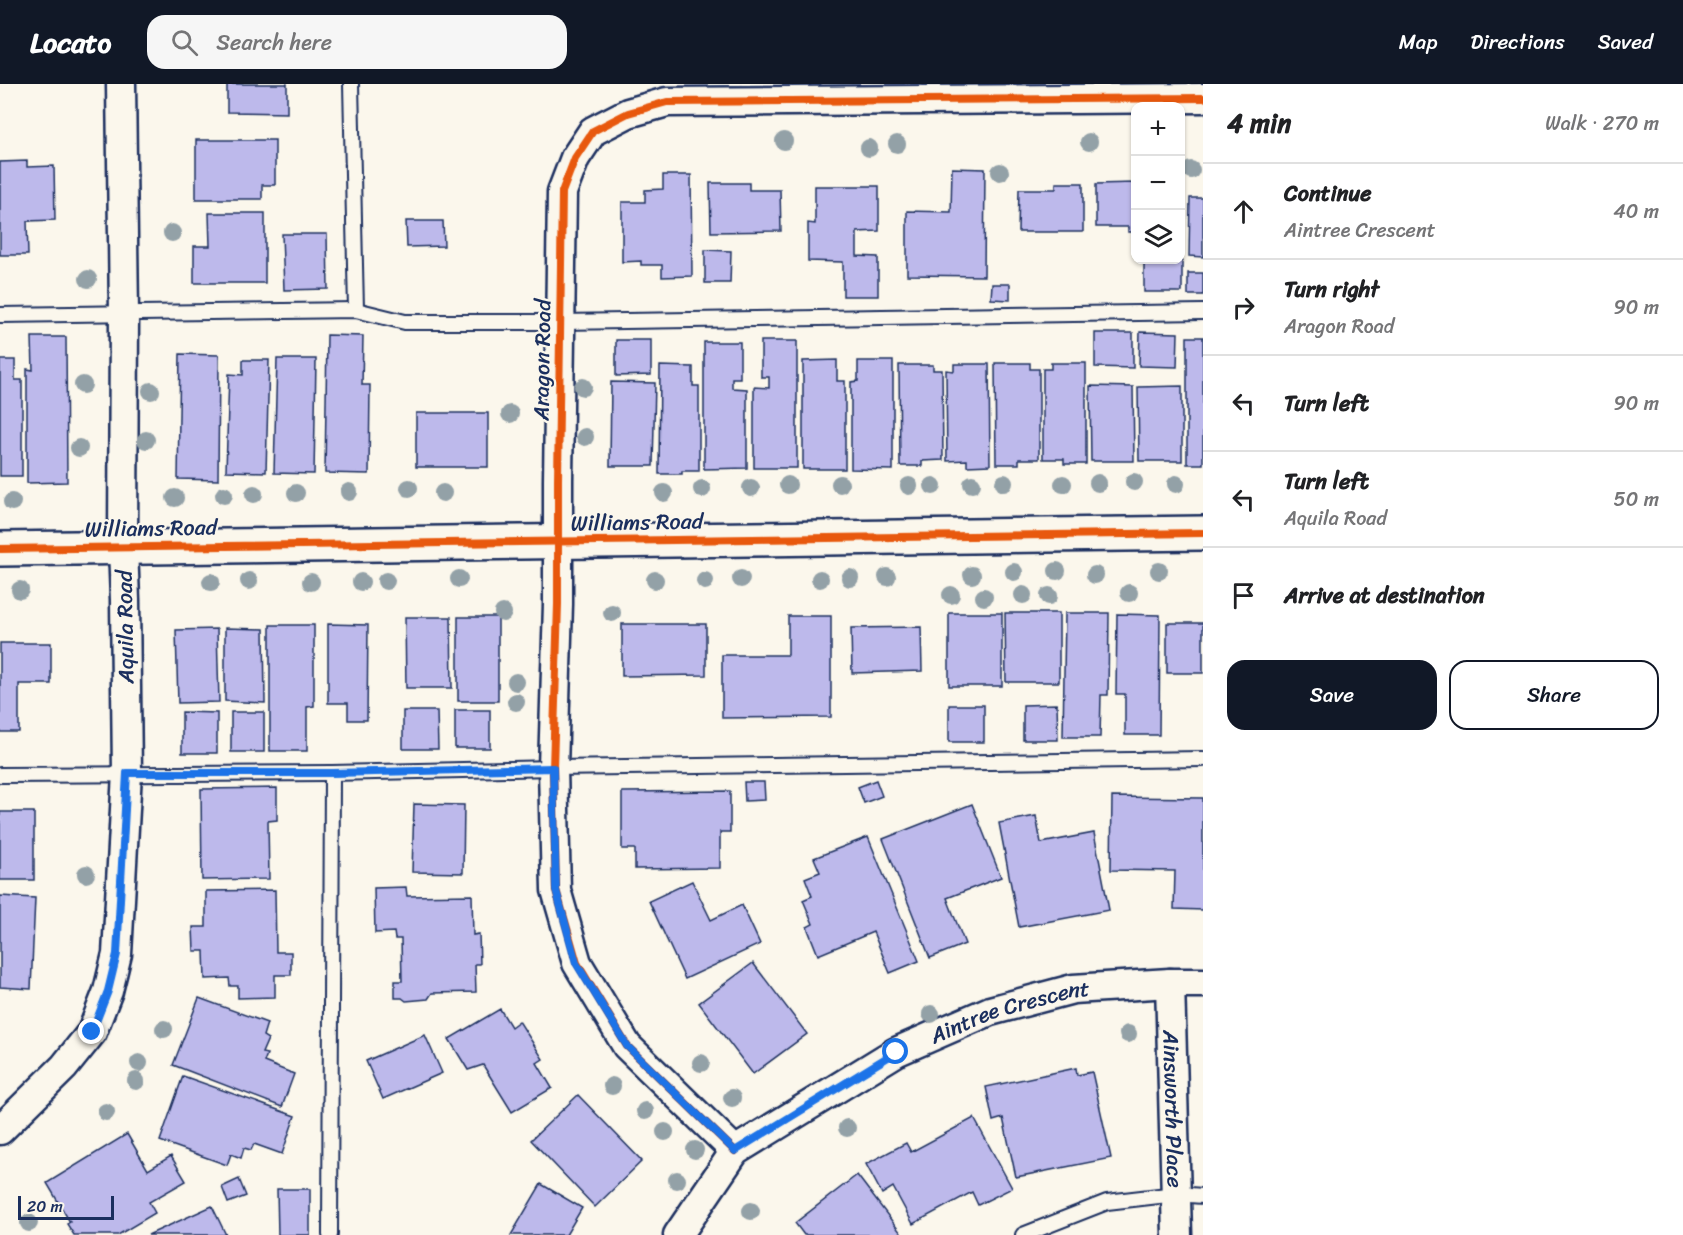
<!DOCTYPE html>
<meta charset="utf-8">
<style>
body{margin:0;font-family:Sriracha,sans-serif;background:#f6f6f6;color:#202124}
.controls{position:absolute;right:18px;top:18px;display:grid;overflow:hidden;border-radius:12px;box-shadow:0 2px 4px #0004}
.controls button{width:54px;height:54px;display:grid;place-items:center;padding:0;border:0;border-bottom:2px solid #e0e0e0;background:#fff;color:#202124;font:30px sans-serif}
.scale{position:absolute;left:18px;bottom:15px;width:96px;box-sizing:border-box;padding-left:6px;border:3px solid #1b2f5e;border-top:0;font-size:16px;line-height:21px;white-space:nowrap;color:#1b2f5e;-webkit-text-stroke:4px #fbf7ec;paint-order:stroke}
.stop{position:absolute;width:18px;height:18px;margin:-14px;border:4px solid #1a73e8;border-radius:50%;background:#fff}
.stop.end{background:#1a73e8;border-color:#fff;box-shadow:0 2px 6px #0008}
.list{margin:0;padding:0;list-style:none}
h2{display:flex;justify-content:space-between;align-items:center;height:78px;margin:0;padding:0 24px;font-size:26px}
h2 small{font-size:20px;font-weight:400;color:#757577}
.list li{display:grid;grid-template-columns:39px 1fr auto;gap:18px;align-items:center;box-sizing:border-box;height:96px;padding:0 24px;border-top:2px solid #e0e0e0}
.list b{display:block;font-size:22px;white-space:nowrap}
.list p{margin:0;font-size:20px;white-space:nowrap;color:#757577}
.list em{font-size:20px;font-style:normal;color:#757577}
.actions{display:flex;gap:12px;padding:18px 24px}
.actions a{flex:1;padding:14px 0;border:2px solid #111827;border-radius:18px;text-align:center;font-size:21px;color:#111827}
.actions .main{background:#111827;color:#fff}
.icon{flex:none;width:33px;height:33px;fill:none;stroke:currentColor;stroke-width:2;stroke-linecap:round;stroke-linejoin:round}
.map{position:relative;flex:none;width:1203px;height:1151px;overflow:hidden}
header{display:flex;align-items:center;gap:36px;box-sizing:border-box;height:84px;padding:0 30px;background:#111827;color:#fff}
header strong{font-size:28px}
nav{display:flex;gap:33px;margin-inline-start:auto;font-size:21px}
.search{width:420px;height:54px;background:#f6f6f6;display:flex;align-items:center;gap:15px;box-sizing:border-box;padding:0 21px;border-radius:18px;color:#757577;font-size:22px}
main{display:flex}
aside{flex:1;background:#fff}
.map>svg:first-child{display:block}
.building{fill:#bdb9eb;stroke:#1b2f5e;stroke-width:1.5}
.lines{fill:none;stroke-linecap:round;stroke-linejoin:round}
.service-casing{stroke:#1b2f5e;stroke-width:18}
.minor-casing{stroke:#1b2f5e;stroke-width:33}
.tertiary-casing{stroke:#1b2f5e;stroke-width:38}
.service{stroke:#fbf7ec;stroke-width:14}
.minor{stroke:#fbf7ec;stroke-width:28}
.tertiary{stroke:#fbf7ec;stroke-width:33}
.cycleway-casing{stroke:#fbf7ec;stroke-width:11}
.cycleway{stroke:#e8590c;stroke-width:8}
.tree{fill:#93a1a7}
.route{stroke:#1a73e8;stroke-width:8}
.labels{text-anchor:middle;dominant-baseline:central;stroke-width:4.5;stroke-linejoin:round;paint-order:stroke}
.street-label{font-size:22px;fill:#1b2f5e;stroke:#fbf7ec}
</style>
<header>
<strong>Locato</strong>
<div class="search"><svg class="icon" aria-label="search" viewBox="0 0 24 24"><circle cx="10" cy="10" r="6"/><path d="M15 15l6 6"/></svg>Search here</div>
<nav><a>Map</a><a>Directions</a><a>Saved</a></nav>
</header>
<main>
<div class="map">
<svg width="1203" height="1151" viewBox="0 0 1203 1151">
<rect width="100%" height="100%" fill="#fbf7ec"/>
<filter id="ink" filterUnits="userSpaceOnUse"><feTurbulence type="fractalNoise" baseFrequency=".0167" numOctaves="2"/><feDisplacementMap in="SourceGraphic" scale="12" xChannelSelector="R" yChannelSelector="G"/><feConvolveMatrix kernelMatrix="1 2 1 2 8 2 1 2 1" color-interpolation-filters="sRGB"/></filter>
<g filter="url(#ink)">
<g class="building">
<polygon points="227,0 287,0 287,29 227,28"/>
<polygon points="196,56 275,56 275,101 262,101 262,115 196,115"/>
<polygon points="27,77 27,83 54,82 55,136 27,137 28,171 0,171 0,78"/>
<polygon points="952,84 985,85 984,192 907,191 907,127 951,128"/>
<polygon points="663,91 691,91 692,192 662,193 662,181 641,181 641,177 622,178 622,118 645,118 645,106 663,105"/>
<polygon points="710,99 749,99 749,106 780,106 781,147 711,148"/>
<polygon points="1056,99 1083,99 1083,148 1018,148 1019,105 1056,105"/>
<polygon points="1134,99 1134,106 1136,106 1136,148 1128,148 1128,143 1096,143 1096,100"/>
<polygon points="815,102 879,102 879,147 857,148 857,172 878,173 878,212 843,212 843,178 808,177 808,139 815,140"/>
<polygon points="1190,114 1203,114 1203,173 1189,172"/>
<polygon points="209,129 265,129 265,199 194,199 194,162 210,162"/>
<polygon points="406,137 443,137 444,162 407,163"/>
<polygon points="282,150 327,150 328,205 284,206"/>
<polygon points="705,166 731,167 730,199 705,199"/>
<polygon points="1180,174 1182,174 1182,208 1144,208 1144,176 1180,176"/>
<rect x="1188" y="189" width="15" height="22"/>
<polygon points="992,200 1010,200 1010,216 991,215"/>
<polygon points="1140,248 1178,249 1177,283 1139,282"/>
<polygon points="1095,249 1133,249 1133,284 1095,283"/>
<polygon points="327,251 363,252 362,301 370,301 369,390 325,389"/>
<polygon points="32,253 66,253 67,398 27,399 27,285 33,286"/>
<rect x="1187" y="253" width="16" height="127"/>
<polygon points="616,256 651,256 651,291 616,292"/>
<polygon points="761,257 797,257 797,384 754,384 754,303 769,304 769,293 761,293"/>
<polygon points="704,258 740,258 740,294 732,294 732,304 747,305 747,384 704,385"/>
<polygon points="180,270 219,271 218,396 178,395"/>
<polygon points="277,275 316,275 314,390 274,389"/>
<polygon points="0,276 15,276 15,296 22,296 22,392 0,392"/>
<polygon points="243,276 269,276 266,388 226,387 229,290 243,291"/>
<polygon points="837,276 837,297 845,297 845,385 803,385 803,277"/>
<polygon points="858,277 893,277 893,386 851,385 851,298 858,297"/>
<polygon points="995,279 1030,279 1030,285 1039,285 1039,375 1019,375 1019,380 996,380"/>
<polygon points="1051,279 1086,279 1086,380 1064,380 1064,375 1043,375 1043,285 1051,285"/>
<polygon points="954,280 989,280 990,381 967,382 967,376 947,377 946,286 954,287"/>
<polygon points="899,281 933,281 933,286 942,286 943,376 922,377 922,382 900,382"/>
<polygon points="660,282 693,283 693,302 699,302 699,387 682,387 682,390 659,390"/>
<polygon points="611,298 655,299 653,382 610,382"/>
<polygon points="1090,302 1133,303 1134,377 1091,377"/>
<polygon points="1182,302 1182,377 1139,377 1138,303"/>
<rect x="416" y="329" width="72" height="54"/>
<rect x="949" y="529" width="53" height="73"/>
<polygon points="1005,529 1059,529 1059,598 1006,598"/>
<polygon points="1065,529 1109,529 1108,611 1101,611 1100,653 1063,653"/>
<polygon points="1117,530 1160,531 1159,651 1125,651 1125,610 1116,610"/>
<polygon points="788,532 831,532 831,633 722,634 722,571 788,571"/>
<polygon points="405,533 451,533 452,604 406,604"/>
<rect x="458" y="533" width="40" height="84"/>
<rect x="1167" y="539" width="36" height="50"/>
<polygon points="328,540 368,541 367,636 348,636 348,619 328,619"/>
<polygon points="622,540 706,540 706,591 622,592"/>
<polygon points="270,541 314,541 314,622 307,623 307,667 270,667"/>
<polygon points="921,543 922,587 852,589 851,544"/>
<polygon points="225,544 264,545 265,619 225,617"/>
<polygon points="217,545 219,618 178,619 176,546"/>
<polygon points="0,559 51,559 51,600 19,600 19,648 0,648"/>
<polygon points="1057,620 1058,656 1023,656 1023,621"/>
<rect x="949" y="621" width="35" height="37"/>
<rect x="455" y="626" width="35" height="38"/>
<polygon points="403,627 437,627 438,665 403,665"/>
<polygon points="182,628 217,629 217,669 182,669"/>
<rect x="231" y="628" width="33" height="40"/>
<polygon points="876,696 882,712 864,719 858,703"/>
<polygon points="744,698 764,698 765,716 745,717"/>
<polygon points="277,704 277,736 268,737 269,795 202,796 201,705"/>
<polygon points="730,707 730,748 720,748 720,784 635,785 635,765 622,765 622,708"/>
<polygon points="1112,713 1203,714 1203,826 1174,825 1175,787 1111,786"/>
<polygon points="414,720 464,721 463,789 412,788"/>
<polygon points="972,720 1001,793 947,814 965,860 930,874 883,755"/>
<rect x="0" y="728" width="34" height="68"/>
<polygon points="1036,732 1041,759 1094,749 1109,826 1019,843 999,739"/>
<polygon points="868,753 919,877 890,889 873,848 818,871 807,843 813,840 803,816 812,812 805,794 820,788 814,774"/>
<polygon points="692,797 711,836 742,821 760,860 685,895 649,817"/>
<polygon points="406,803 407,812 472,811 473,851 479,850 480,880 475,880 476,908 432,909 428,915 406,917 402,914 395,914 395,897 402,897 401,855 395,855 394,848 375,849 374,804"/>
<polygon points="275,806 276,868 291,868 291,891 275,891 275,913 238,914 238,902 230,902 229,894 205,895 204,867 194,867 193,843 206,843 206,807"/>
<polygon points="0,812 35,814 31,905 0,903"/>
<polygon points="753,879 807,950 753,990 699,919"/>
<polygon points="199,914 267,939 263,952 268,955 262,969 267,970 264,978 294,990 282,1023 173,981"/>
<polygon points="500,925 511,943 519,937 543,975 537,979 552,1004 512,1028 483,981 468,986 449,955"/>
<polygon points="425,951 442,989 383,1015 366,977"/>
<polygon points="1076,984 1077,991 1092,988 1111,1074 1016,1093 1003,1034 993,1037 986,1003"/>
<polygon points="183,992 295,1032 282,1070 254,1060 251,1066 244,1064 241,1074 231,1070 227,1081 160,1057"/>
<polygon points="578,1011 642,1077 595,1123 531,1056"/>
<polygon points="974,1034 1012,1104 978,1121 972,1108 913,1140 893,1103 882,1110 866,1080 906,1059 911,1068"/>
<polygon points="127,1050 148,1086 171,1072 186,1097 149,1118 155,1129 118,1151 74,1151 67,1140 70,1138 47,1099"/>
<polygon points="857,1091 901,1149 898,1151 804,1151 795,1139"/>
<polygon points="239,1095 246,1112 228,1119 222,1103"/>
<polygon points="541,1100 582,1124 566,1151 511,1151"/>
<polygon points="277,1105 310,1105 310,1151 278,1151"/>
<polygon points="212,1122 226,1151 148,1151"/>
</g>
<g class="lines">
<g class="service-casing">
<g id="service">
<polyline points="351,0 356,226"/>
<polyline points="0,231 356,226 405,238 561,238 1203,228"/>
<polyline points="0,691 332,689 553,684 1203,675"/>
<polyline points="330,1151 332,689"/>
<polyline points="1023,1151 1107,1118 1176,1110 1203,1112"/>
</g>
</g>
<g class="minor-casing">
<g id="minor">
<path id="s1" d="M1170,899L1177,1151"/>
<polyline points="0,1046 64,983 92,948 108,907 117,870 127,689 125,516 123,463 124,229 121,0"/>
<polyline points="735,1067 627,962 577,879 556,806 553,684 558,520 558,396 562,108 575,74 593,47 628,29 667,18 1203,14"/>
<path id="s2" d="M678,1151L735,1067L896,968L990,927L1073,905L1170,899H1203"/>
</g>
</g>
<g class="tertiary-casing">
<polyline id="tertiary" points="0,465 1203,449"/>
</g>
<use href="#service" class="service"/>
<use href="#minor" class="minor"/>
<use href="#tertiary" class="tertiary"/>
<g class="cycleway-casing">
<g id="cycleway">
<polyline points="0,465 1203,449"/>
<polyline points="735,1067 627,962 577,879 556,806 553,684 558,520 558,396 562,108 575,74 593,47 628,29 667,18 1203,14"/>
</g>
</g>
<use href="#cycleway" class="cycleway"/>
</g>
<g class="tree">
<circle cx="784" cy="57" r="9"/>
<circle cx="1089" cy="58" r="9"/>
<circle cx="897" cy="60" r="9"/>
<circle cx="869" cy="64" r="9"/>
<circle cx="1191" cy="86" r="9"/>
<circle cx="1000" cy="88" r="9"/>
<circle cx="172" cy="149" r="9"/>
<circle cx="88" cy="195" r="9"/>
<circle cx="83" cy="301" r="9"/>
<circle cx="583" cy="303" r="9"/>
<circle cx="151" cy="307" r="9"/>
<circle cx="510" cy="330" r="9"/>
<circle cx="585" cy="353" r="9"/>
<circle cx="146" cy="356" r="9"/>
<circle cx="79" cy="364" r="9"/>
<circle cx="1134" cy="398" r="9"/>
<circle cx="1004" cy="399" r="9"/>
<circle cx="1098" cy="399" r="9"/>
<circle cx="840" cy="400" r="9"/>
<circle cx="972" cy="400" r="9"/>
<circle cx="1063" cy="400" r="9"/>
<circle cx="1176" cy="400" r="9"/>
<circle cx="788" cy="401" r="9"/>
<circle cx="909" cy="402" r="9"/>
<circle cx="933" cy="402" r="9"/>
<circle cx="409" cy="404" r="9"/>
<circle cx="751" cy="404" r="9"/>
<circle cx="702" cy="405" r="9"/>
<circle cx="349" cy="408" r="9"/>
<circle cx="296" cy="409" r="9"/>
<circle cx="443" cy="409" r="9"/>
<circle cx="664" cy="409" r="9"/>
<circle cx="254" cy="410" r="9"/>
<circle cx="224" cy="411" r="9"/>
<circle cx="175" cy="414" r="9"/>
<circle cx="12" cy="418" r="9"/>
<circle cx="1057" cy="487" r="9"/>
<circle cx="1159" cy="487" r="9"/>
<circle cx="1014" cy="488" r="9"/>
<circle cx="972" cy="491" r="9"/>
<circle cx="1095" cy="491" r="9"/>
<circle cx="887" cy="493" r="9"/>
<circle cx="850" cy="494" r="9"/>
<circle cx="459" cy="495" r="9"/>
<circle cx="741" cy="495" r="9"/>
<circle cx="820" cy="495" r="9"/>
<circle cx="655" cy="496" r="9"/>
<circle cx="249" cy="497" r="9"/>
<circle cx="386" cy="497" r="9"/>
<circle cx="705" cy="497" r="9"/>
<circle cx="211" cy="498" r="9"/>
<circle cx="311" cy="498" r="9"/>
<circle cx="361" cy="498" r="9"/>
<circle cx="20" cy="506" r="9"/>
<circle cx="1129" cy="509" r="9"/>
<circle cx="951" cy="511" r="9"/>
<circle cx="1023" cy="511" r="9"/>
<circle cx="1049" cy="512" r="9"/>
<circle cx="984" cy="513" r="9"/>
<circle cx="503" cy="529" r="9"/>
<circle cx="612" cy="529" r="9"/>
<circle cx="516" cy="598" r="9"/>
<circle cx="516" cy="618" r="9"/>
<circle cx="86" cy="790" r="9"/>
<circle cx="931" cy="930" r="9"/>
<circle cx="164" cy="945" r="9"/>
<circle cx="1128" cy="950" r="9"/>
<circle cx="139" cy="979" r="9"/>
<circle cx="701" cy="979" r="9"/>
<circle cx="136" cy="997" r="9"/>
<circle cx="612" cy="1002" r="9"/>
<circle cx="732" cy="1014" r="9"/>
<circle cx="645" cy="1027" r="9"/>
<circle cx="106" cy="1028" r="9"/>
<circle cx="847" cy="1044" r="9"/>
<circle cx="665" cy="1048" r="9"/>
<circle cx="695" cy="1066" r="9"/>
<circle cx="677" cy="1096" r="9"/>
<circle cx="751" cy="1127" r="9"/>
<circle cx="29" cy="1139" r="9"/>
</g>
</g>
<g class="lines" filter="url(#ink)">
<polyline class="route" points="92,948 108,907 117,870 127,689 332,689 553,684 556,806 576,879 627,962 735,1067 896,968"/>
</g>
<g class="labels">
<g class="street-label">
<text transform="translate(542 276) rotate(-89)">Aragon Road</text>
<text transform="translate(637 438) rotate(-1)">Williams Road</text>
<text transform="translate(151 444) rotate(-1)">Williams Road</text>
<text transform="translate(125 543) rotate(-91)">Aquila Road</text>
<text stroke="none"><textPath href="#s2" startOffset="412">Aintree Crescent</textPath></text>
<text stroke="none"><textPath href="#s1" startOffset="126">Ainsworth Place</textPath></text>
</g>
</g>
</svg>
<div class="controls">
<button>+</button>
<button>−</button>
<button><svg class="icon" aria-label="layers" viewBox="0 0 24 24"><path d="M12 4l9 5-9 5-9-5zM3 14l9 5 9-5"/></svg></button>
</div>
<div class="scale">20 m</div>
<div class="stop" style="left:896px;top:968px"></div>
<div class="stop end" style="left:92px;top:948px"></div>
</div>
<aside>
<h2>4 min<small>Walk · 270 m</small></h2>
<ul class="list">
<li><svg class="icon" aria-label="ahead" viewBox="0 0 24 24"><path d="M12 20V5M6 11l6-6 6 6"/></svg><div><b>Continue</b><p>Aintree Crescent</p></div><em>40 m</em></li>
<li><svg class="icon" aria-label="right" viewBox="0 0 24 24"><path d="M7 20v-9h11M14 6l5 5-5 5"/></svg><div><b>Turn right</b><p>Aragon Road</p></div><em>90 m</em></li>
<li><svg class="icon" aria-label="left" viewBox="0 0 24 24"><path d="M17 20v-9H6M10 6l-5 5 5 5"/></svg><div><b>Turn left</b></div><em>90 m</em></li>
<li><svg class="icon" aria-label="left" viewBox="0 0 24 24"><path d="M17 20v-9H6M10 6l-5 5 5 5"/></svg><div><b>Turn left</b><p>Aquila Road</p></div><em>50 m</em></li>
<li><svg class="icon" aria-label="arrive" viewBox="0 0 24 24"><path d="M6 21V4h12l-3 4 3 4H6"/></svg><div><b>Arrive at destination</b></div></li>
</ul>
<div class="actions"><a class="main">Save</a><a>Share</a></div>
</aside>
</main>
